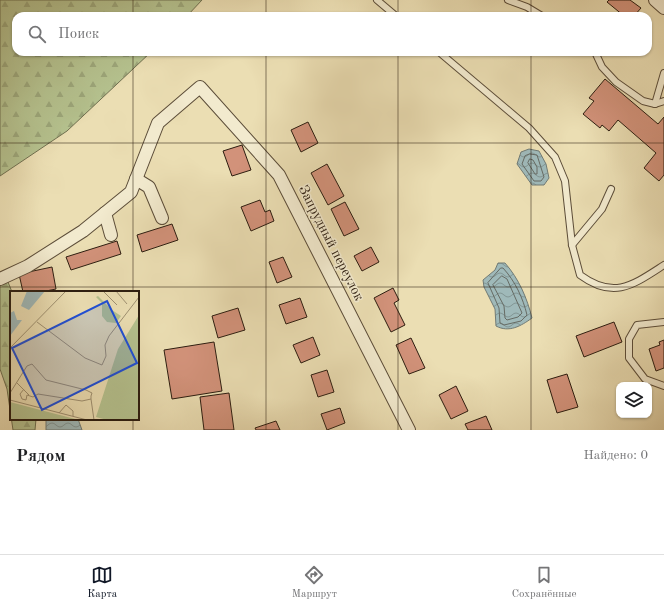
<!DOCTYPE html>
<html lang="ru">
<meta charset="utf-8">
<style>
body{margin:0;font-family:"Old Standard TT",serif;background:#f6f6f6;color:#202124}
.controls{position:absolute;right:12px;bottom:12px;display:grid;overflow:hidden;border-radius:8px;box-shadow:0 1px 3px #0004}
.controls button{width:36px;height:36px;display:grid;place-items:center;padding:0;border:0;border-bottom:1px solid #e0e0e0;background:#fff;color:#202124;font:20px sans-serif}
.list{margin:0;padding:0;list-style:none}
h2{display:flex;justify-content:space-between;align-items:center;height:52px;margin:0;padding:0 16px;font-size:17px}
h2 small{font-size:13px;font-weight:400;color:#757577}
.icon{flex:none;width:22px;height:22px;fill:none;stroke:currentColor;stroke-width:2;stroke-linecap:round;stroke-linejoin:round}
.map{position:relative;flex:none;width:664px;height:430px;overflow:hidden}
.search{position:absolute;background:#fff;box-shadow:0 1px 3px #0004;left:12px;right:12px;top:12px;height:44px;display:flex;align-items:center;gap:10px;box-sizing:border-box;padding:0 14px;border-radius:12px;color:#757577;font-size:15px}
.sheet{height:124px;background:#fff}
nav{display:flex;justify-content:space-around;align-items:center;box-sizing:border-box;height:56px;border-top:1px solid #e0e0e0;background:#fff;font-size:11px;color:#757577}
nav a{display:grid;justify-items:center;gap:2px}
nav .on{color:#111827}
.map>svg:first-child{display:block}
.forest{fill:url(#forest-firs);stroke:#707050}
.water{fill:url(#water-waves);stroke:#717b75}
.lines{fill:none;stroke-linecap:round;stroke-linejoin:round}
.shore{stroke:#666b64;stroke-width:1}
.building{fill:#d2927a;stroke:#2c1d10}
.lane-casing{stroke:#5c4d39;stroke-width:8}
.street-casing{stroke:#5c4d39;stroke-width:14}
.lane{stroke:#f2eace;stroke-width:6}
.street{stroke:#f2eace;stroke-width:12}
.grid{fill:none;stroke:#2c1d10;stroke-width:1;stroke-opacity:0.55}
.labels{text-anchor:middle;dominant-baseline:central;stroke-width:3;stroke-linejoin:round;paint-order:stroke}
.street-label{font-size:14px;fill:#2c1d10;stroke:#f2eace}
.inset-road{fill:none;stroke:#9f9172;stroke-width:1}
.view{fill:#1d4ed8;fill-opacity:0.15;stroke:#1d4ed8;stroke-width:2}
.inset-edge{fill:none;stroke:#2c1d10;stroke-width:2}
</style>
<div class="map">
<svg width="664" height="430" viewBox="0 0 664 430">
<defs>
<pattern id="forest-firs" width="22" height="20" patternUnits="userSpaceOnUse"><rect width="22" height="20" fill="#b5c28f"/><path d="M5 1l3.5 6h-7zM16 11l3.5 6h-7z" fill="#9ca67a"/></pattern>
<pattern id="water-waves" width="16" height="10" patternUnits="userSpaceOnUse"><rect width="16" height="10" fill="#9fb9b9"/><path d="M0 5q4-4 8 0t8 0" fill="none" stroke="#829695"/></pattern>
</defs>
<rect width="100%" height="100%" fill="#ebdeb3"/>
<filter id="stains"><feTurbulence type="fractalNoise" baseFrequency=".005" numOctaves="4"/><feColorMatrix values="0 0 0 0 .2 0 0 0 0 .09 0 0 0 0 .02 0 0 0 .5 -.17"/></filter>
<radialGradient id="worn" r=".72"><stop offset=".6" stop-color="#630" stop-opacity="0"/><stop offset="1" stop-color="#630" stop-opacity=".3"/></radialGradient>
<g class="forest">
<polygon points="0,0 202,0 187,16 16,16 16,52 151,52 67,131 0,176"/>
<polygon points="8,282 12,292 11,419 36,419 35,430 13,430 7,389 0,369 0,285"/>
</g>
<g class="water">
<polygon points="529,149 539,151 546,164 549,178 544,185 532,185 517,164 521,152"/>
<path d="M498,263H505C519,279 527,298 532,318C521,326 509,333 496,326L495,309L484,287L483,280L495,270Z"/>
<polygon points="46,419 78,419 82,430 46,430"/>
</g>
<g class="lines">
<g class="shore">
<polygon points="530,154 537,155 544,177 541,181 534,181 522,164 525,156"/>
<polygon points="530,159 533,160 537,167 537,174 535,174 528,163"/>
<path d="M501,268H503C515,281 523,298 527,315L521,321L504,325L500,323L499,308L488,283Z"/>
<polygon points="502,276 507,279 522,313 518,317 507,320 505,318 504,306 493,285"/>
</g>
</g>
<g class="building">
<polygon points="609,0 630,0 641,8 634,16 624,16 607,2"/>
<polygon points="605,79 658,124 664,117 664,175 659,181 644,168 656,153 618,120 609,131 602,125 600,128 583,114 594,101 589,98"/>
<polygon points="308,122 318,143 301,152 291,130"/>
<polygon points="242,145 251,170 232,176 223,151"/>
<polygon points="327,164 344,196 328,205 311,173"/>
<polygon points="260,200 265,212 270,210 274,221 251,231 241,207"/>
<polygon points="345,202 359,229 344,236 331,209"/>
<polygon points="172,224 178,240 142,252 137,235"/>
<polygon points="117,241 121,254 71,270 66,257"/>
<polygon points="371,247 379,262 362,271 354,256"/>
<polygon points="283,257 292,277 277,283 269,262"/>
<polygon points="52,267 56,289 41,292 23,292 19,274"/>
<polygon points="393,288 399,300 394,303 405,325 391,332 374,298"/>
<polygon points="300,298 307,317 286,324 279,305"/>
<polygon points="238,308 245,330 218,338 212,316"/>
<polygon points="614,322 622,342 584,357 576,336"/>
<polygon points="313,337 320,355 301,363 293,345"/>
<polygon points="411,338 425,368 409,374 396,345"/>
<polygon points="664,340 664,368 656,371 649,349 660,345 659,342"/>
<polygon points="214,342 222,391 172,399 164,350"/>
<polygon points="327,370 334,392 318,397 311,375"/>
<polygon points="567,374 578,407 557,413 547,380"/>
<polygon points="456,386 468,411 451,419 439,395"/>
<polygon points="229,393 234,430 204,430 200,397"/>
<polygon points="340,408 345,423 327,430 321,414"/>
<polygon points="486,416 492,430 468,430 465,424"/>
<polygon points="276,421 280,430 256,430 255,428"/>
</g>
<g class="lines">
<g class="lane-casing">
<g id="lane">
<polyline points="377,0 396,16"/>
<polyline points="508,0 527,7 542,16"/>
<path d="M439,52L529,128L555,157L565,181L572,245L580,275C614,300 633,285 664,265"/>
<polyline points="595,52 602,67 616,82 643,101 655,104 664,101"/>
<polyline points="655,104 664,73"/>
<polyline points="572,245 602,209 611,189"/>
<polyline points="664,322 637,325 629,339 629,358 645,379 664,386"/>
</g>
</g>
<g class="street-casing">
<g id="street">
<polyline points="655,0 664,8"/>
<polyline points="136,179 149,187 162,218"/>
<polyline points="105,213 111,235"/>
<polyline points="0,279 28,266 83,231 131,192 158,123 200,87 279,175 409,430"/>
</g>
</g>
<use href="#lane" class="lane"/>
<use href="#street" class="street"/>
</g>
<path class="grid" d="M133,0V16M266,0V16M398,0V16M531,0V16M133,52V292M266,52V430M398,52V430M531,52V430M0,143H664M0,287H664M133,419V430"/>
<g class="labels">
<g class="street-label">
<text transform="translate(331 243) rotate(63)">Запрудный переулок</text>
</g>
</g>
<g transform="translate(10 291)">
<rect width="129" height="129" fill="#ebdeb3"/>
<path d="M88,5L102,19L111,25L106,32L97,31L92,25V12L86,6ZM129,24V129H97L86,126L108,58ZM0,111L42,122L69,129H0Z" fill="#b5c28f"/>
<path d="M17,0H35L19,19L11,15ZM4,20L7,29H12L0,45V22Z" fill="#9fb9b9"/>
<path class="inset-road" d="M93,0L107,14M106,0L117,13M27,31L75,67L92,74L96,65L95,54L99,45L129,6M0,57L56,0M7,92L19,104M0,102L17,75L22,73L36,89L76,99L82,102L81,105V108L72,110L28,103L23,106L17,104L16,109L12,108L10,103L14,98M81,108L84,129M0,109L77,129M49,122L56,114L63,120V125"/>
<path class="view" d="M97,10L127,72L32,119L2,57Z"/>
<rect width="129" height="129" class="inset-edge"/>
</g>
<rect width="100%" height="100%" filter="url(#stains)"/>
<rect width="100%" height="100%" fill="url(#worn)"/>
</svg>
<div class="controls">
<button><svg class="icon" aria-label="layers" viewBox="0 0 24 24"><path d="M12 4l9 5-9 5-9-5zM3 14l9 5 9-5"/></svg></button>
</div>
<div class="search"><svg class="icon" aria-label="search" viewBox="0 0 24 24"><circle cx="10" cy="10" r="6"/><path d="M15 15l6 6"/></svg>Поиск</div>
</div>
<section class="sheet">
<h2>Рядом<small>Найдено: 0</small></h2>
<ul class="list">
</ul>
</section>
<nav>
<a class="on"><svg class="icon" aria-label="map" viewBox="0 0 24 24"><path d="M3 6l6-2 6 2 6-2v14l-6 2-6-2-6 2zM9 4v14M15 6v14"/></svg>Карта</a>
<a><svg class="icon" aria-label="directions" viewBox="0 0 24 24"><path d="M12 3l9 9-9 9-9-9zM9 14v-3h6M13 9l2 2-2 2"/></svg>Маршрут</a>
<a><svg class="icon" aria-label="saved" viewBox="0 0 24 24"><path d="M7 4h10v16l-5-4-5 4z"/></svg>Сохранённые</a>
</nav>
